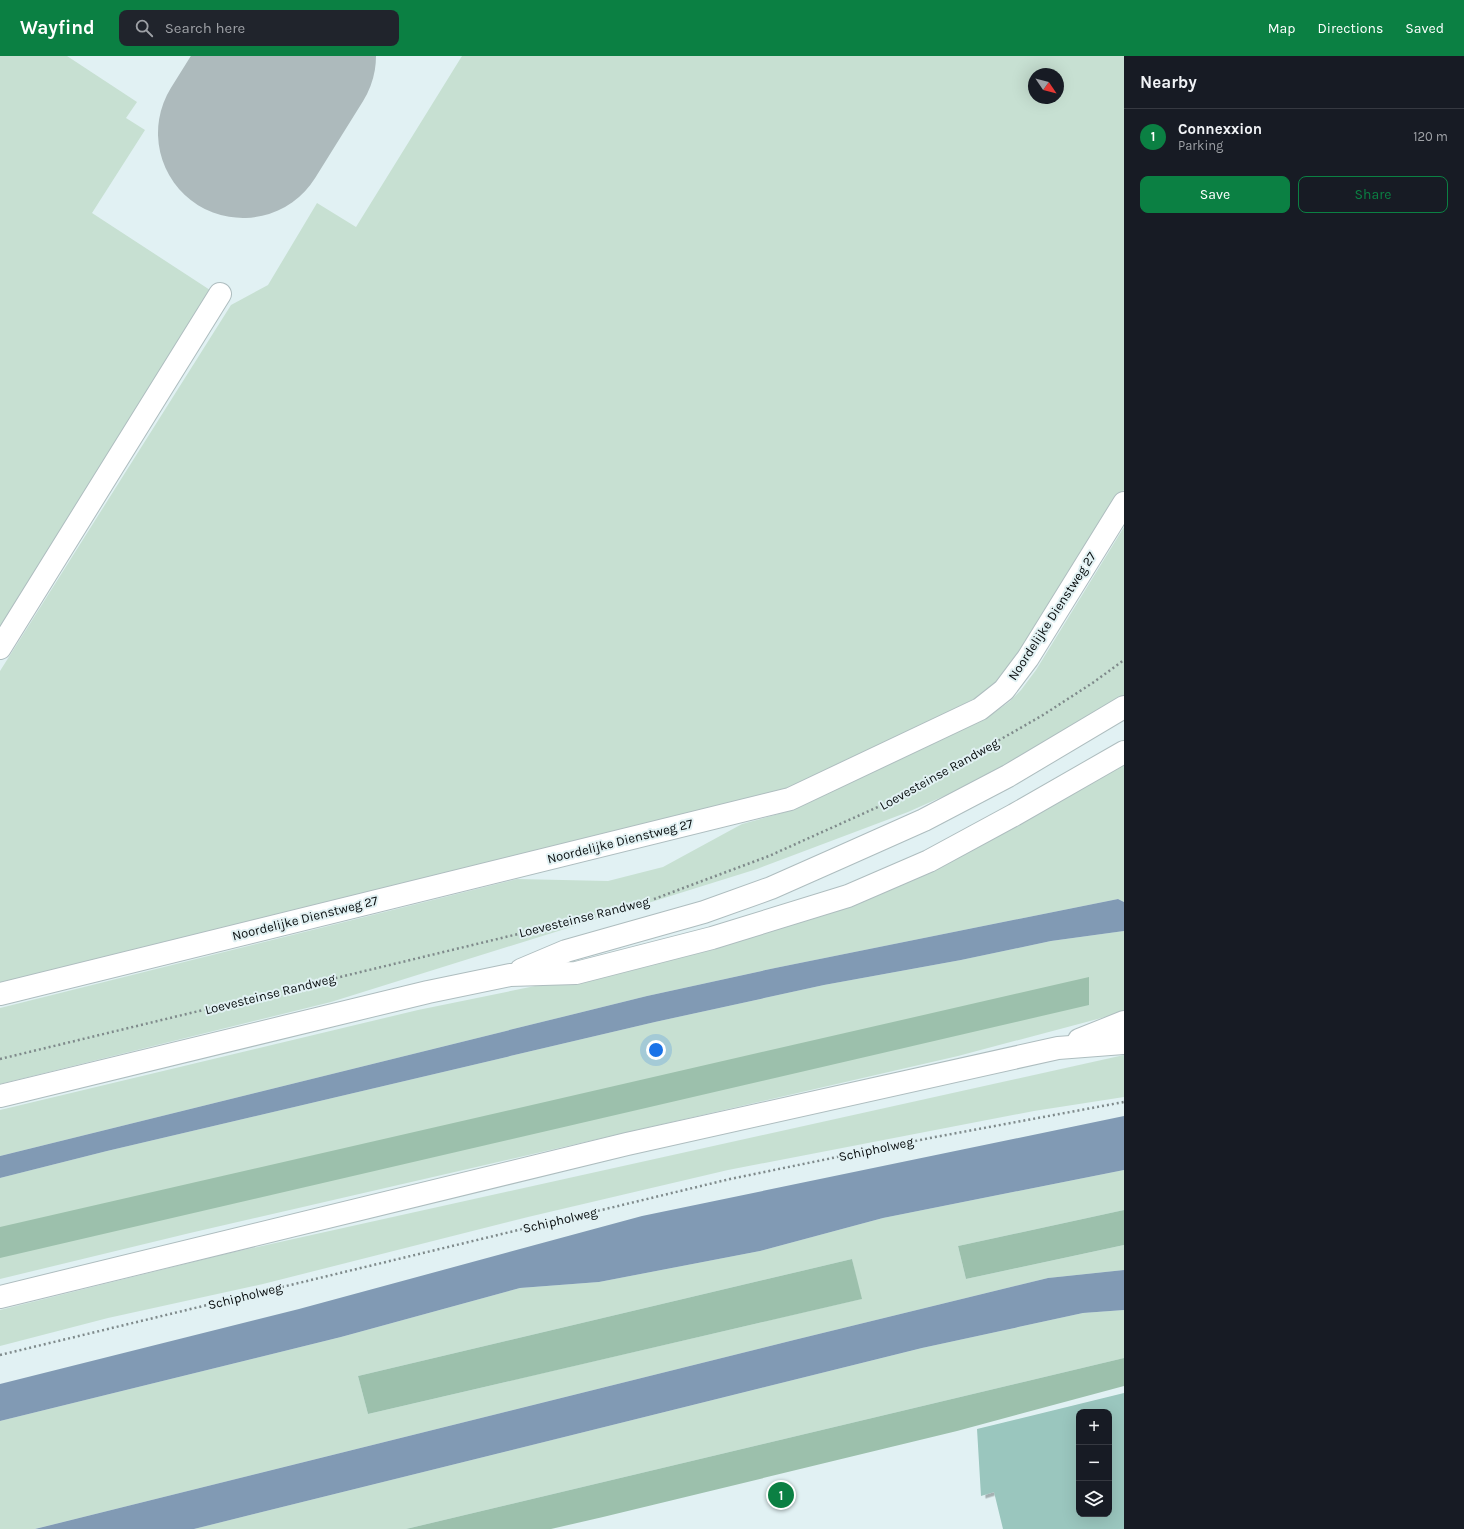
<!DOCTYPE html>
<meta charset="utf-8">
<style>
body{margin:0;font-family:Karla,sans-serif;background:#20242c;color:#f1f3f6}
.controls{position:absolute;right:12px;bottom:12px;display:grid;overflow:hidden;border-radius:8px;box-shadow:0 4px 16px #0002}
.controls button{width:36px;height:36px;display:grid;place-items:center;padding:0;border:0;border-bottom:1px solid #363941;background:#171b24;color:#f1f3f6;font:20px sans-serif}
.compass{position:absolute;left:1028px;top:12px;width:36px;height:36px;border-radius:50%;background:#171b24;box-shadow:0 4px 16px #0002;rotate:125deg}
.you{position:absolute;left:656px;top:994px;width:14px;height:14px;margin:-10px;border:3px solid #fff;border-radius:50%;background:#1a73e8;box-shadow:0 0 0 6px #1a73e833}
.badge{display:grid;place-items:center;width:26px;height:26px;border-radius:50%;background:#0b8043;color:#fff;font-size:13px;font-weight:700}
.pin{position:absolute;translate:-50% -50%;border:2px solid #fff;box-shadow:0 1px 4px #0006}
.list{margin:0;padding:0;list-style:none}
h2{display:flex;justify-content:space-between;align-items:center;height:52px;margin:0;padding:0 16px;font-size:17px}
h2 small{font-size:13px;font-weight:400;color:#9ea1a6}
.list li{display:grid;grid-template-columns:26px 1fr auto;gap:12px;align-items:center;box-sizing:border-box;height:56px;padding:0 16px;border-top:1px solid #363941}
.list b{display:block;font-size:15px;white-space:nowrap}
.list p{margin:0;font-size:13px;white-space:nowrap;color:#9ea1a6}
.list em{font-size:13px;font-style:normal;color:#9ea1a6}
.actions{display:flex;gap:8px;padding:12px 16px}
.actions a{flex:1;padding:9px 0;border:1px solid #0b8043;border-radius:8px;text-align:center;font-size:14px;color:#0b8043}
.actions .main{background:#0b8043;color:#fff}
.icon{flex:none;width:22px;height:22px;fill:none;stroke:currentColor;stroke-width:2;stroke-linecap:round;stroke-linejoin:round}
.map{position:relative;flex:none;width:1124px;height:1473px;overflow:hidden}
header{display:flex;align-items:center;gap:24px;box-sizing:border-box;height:56px;padding:0 20px;background:#0b8043;color:#fff}
header strong{font-size:19px}
nav{display:flex;gap:22px;margin-inline-start:auto;font-size:14px}
.search{width:280px;height:36px;background:#20242c;display:flex;align-items:center;gap:10px;box-sizing:border-box;padding:0 14px;border-radius:8px;color:#9ea1a6;font-size:15px}
main{display:flex}
aside{flex:1;background:#171b24}
.map>svg:first-child{display:block}
.green{fill:#c7e0d2;fill-rule:evenodd}
.forest{fill:#9cc0ac}
.water{fill:#819ab4}
.lines{fill:none;stroke-linecap:round;stroke-linejoin:round}
.runway{stroke:#adbabc;stroke-width:170}
.building{fill:#9ac6be;fill-rule:evenodd;filter:url(#shadow)}
.minor-casing{stroke:#aebdbf;stroke-width:24}
.major-casing{stroke:#aebdbf;stroke-width:24}
.path{stroke:#7f8a8b;stroke-width:2.5;stroke-dasharray:2 3;stroke-linecap:butt}
.minor{stroke:#fff;stroke-width:22}
.major{stroke:#fff;stroke-width:22}
.labels{text-anchor:middle;dominant-baseline:central;stroke-width:4;stroke-linejoin:round;paint-order:stroke}
.street-label{font-size:13px;fill:#080d0e;stroke:#e1f1f3}
</style>
<header>
<strong>Wayfind</strong>
<div class="search"><svg class="icon" aria-label="search" viewBox="0 0 24 24"><circle cx="10" cy="10" r="6"/><path d="M15 15l6 6"/></svg>Search here</div>
<nav><a>Map</a><a>Directions</a><a>Saved</a></nav>
</header>
<main>
<div class="map">
<svg width="1124" height="1473" viewBox="0 0 1124 1473">
<defs>
<filter id="shadow"><feDropShadow dx="4.5" dy="2.5" stdDeviation="0" flood-color="#0004"/></filter>
</defs>
<rect width="100%" height="100%" fill="#e1f1f3"/>
<g class="green">
<polygon points="0,0 67,0 137,46 126,62 145,74 92,157 210,234 0,574"/>
<path d="M462,0H1124V434L1022,598L1005,620L980,640L803,727L744,746L0,930V615L231,249L268,229L317,147L356,171ZM1034,18H1058V42H1034Z"/>
<polygon points="1124,471 1124,643 1039,698 908,756 757,813 331,946 0,1028 0,952 517,823 608,825 663,811 742,768 789,755 995,656 1009,646 1021,634 1036,614"/>
<polygon points="1124,707 1124,846 1118,843 775,912 647,940 0,1100 0,1054 418,954 638,909 810,861"/>
<polygon points="1124,875 1124,956 958,1000 190,1177 0,1223 0,1122 107,1095 655,966 824,929 961,904 1051,885"/>
<polygon points="1124,999 1124,1041 1034,1055 728,1114 528,1161 263,1228 108,1262 0,1290 0,1254 221,1199"/>
<path d="M1124,1114V1154L958,1190L966,1223L1124,1189V1214L1048,1222L794,1284L35,1473H0V1365L341,1281L520,1232L599,1226L760,1195L883,1162ZM852,1203L861,1243L368,1358L358,1320Z"/>
<polygon points="1124,1254 1124,1302 406,1473 194,1473 922,1292 1083,1257"/>
</g>
<g class="forest">
<polygon points="1089,921 1089,949 0,1202 0,1171"/>
<polygon points="1124,1154 1124,1189 966,1223 958,1190"/>
<polygon points="852,1203 862,1243 368,1358 358,1320"/>
<polygon points="1124,1302 1124,1330 957,1375 603,1461 551,1473 406,1473"/>
</g>
<g class="water">
<polygon points="1118,843 1124,846 1124,875 1051,885 961,904 824,929 655,966 107,1095 0,1122 0,1100 647,940 775,912"/>
<polygon points="1124,1060 1124,1114 883,1162 760,1195 599,1226 520,1232 341,1281 0,1365 0,1328 299,1253 642,1160"/>
<polygon points="1124,1214 1124,1254 1083,1257 922,1292 194,1473 35,1473 794,1284 1048,1222"/>
</g>
<g class="lines">
<polyline class="runway" points="243,77 291,0"/>
</g>
<path class="building" d="M1124,1337V1473H1003L994,1436L981,1440L977,1373ZM1079,1356H1109V1458H1079Z"/>
<g class="lines">
<g class="minor-casing">
<g id="minor">
<polyline points="0,592 220,238"/>
<polyline points="521,914 566,895 704,856 771,832 841,801 924,764 1008,720 1124,651"/>
<polyline points="0,938 790,743 980,653 1004,634 1028,602 1124,447"/>
<polyline points="0,1040 428,936 510,919 576,917 712,882 848,840 929,805 1014,759 1124,696"/>
</g>
</g>
<g class="major-casing">
<g id="major">
<polyline points="1079,984 1124,966"/>
<polyline points="0,1241 627,1088 1058,992 1124,987"/>
</g>
</g>
<g class="path">
<polyline points="654,843 769,800 900,741 1043,659 1094,626 1124,604"/>
<polyline points="0,1003 601,858"/>
<polyline points="0,1299 730,1123 930,1082 1124,1046"/>
</g>
<use href="#minor" class="minor"/>
<use href="#major" class="major"/>
</g>
<g class="labels">
<g class="street-label">
<text transform="translate(1052 560) rotate(-57)">Noordelijke Dienstweg 27</text>
<text transform="translate(939 718) rotate(-29)">Loevesteinse Randweg</text>
<text transform="translate(620 785) rotate(-14)">Noordelijke Dienstweg 27</text>
<text transform="translate(584 861) rotate(-14)">Loevesteinse Randweg</text>
<text transform="translate(305 862) rotate(-14)">Noordelijke Dienstweg 27</text>
<text transform="translate(270 938) rotate(-14)">Loevesteinse Randweg</text>
<text transform="translate(876 1093) rotate(-12)">Schipholweg</text>
<text transform="translate(560 1164) rotate(-13)">Schipholweg</text>
<text transform="translate(245 1240) rotate(-14)">Schipholweg</text>
</g>
</g>
</svg>
<div class="controls">
<button>+</button>
<button>−</button>
<button><svg class="icon" aria-label="layers" viewBox="0 0 24 24"><path d="M12 4l9 5-9 5-9-5zM3 14l9 5 9-5"/></svg></button>
</div>
<svg class="compass" viewBox="-18 -18 36 36"><path d="M0-13l5 13h-10z" fill="#e53935"/><path d="M0 13l5-13h-10z" fill="#9ea1a6"/></svg>
<div class="you"></div>
<div class="pin badge" style="left:781px;top:1439px">1</div>
</div>
<aside>
<h2>Nearby<small></small></h2>
<ul class="list">
<li><span class="badge">1</span><div><b>Connexxion</b><p>Parking</p></div><em>120 m</em></li>
</ul>
<div class="actions"><a class="main">Save</a><a>Share</a></div>
</aside>
</main>
